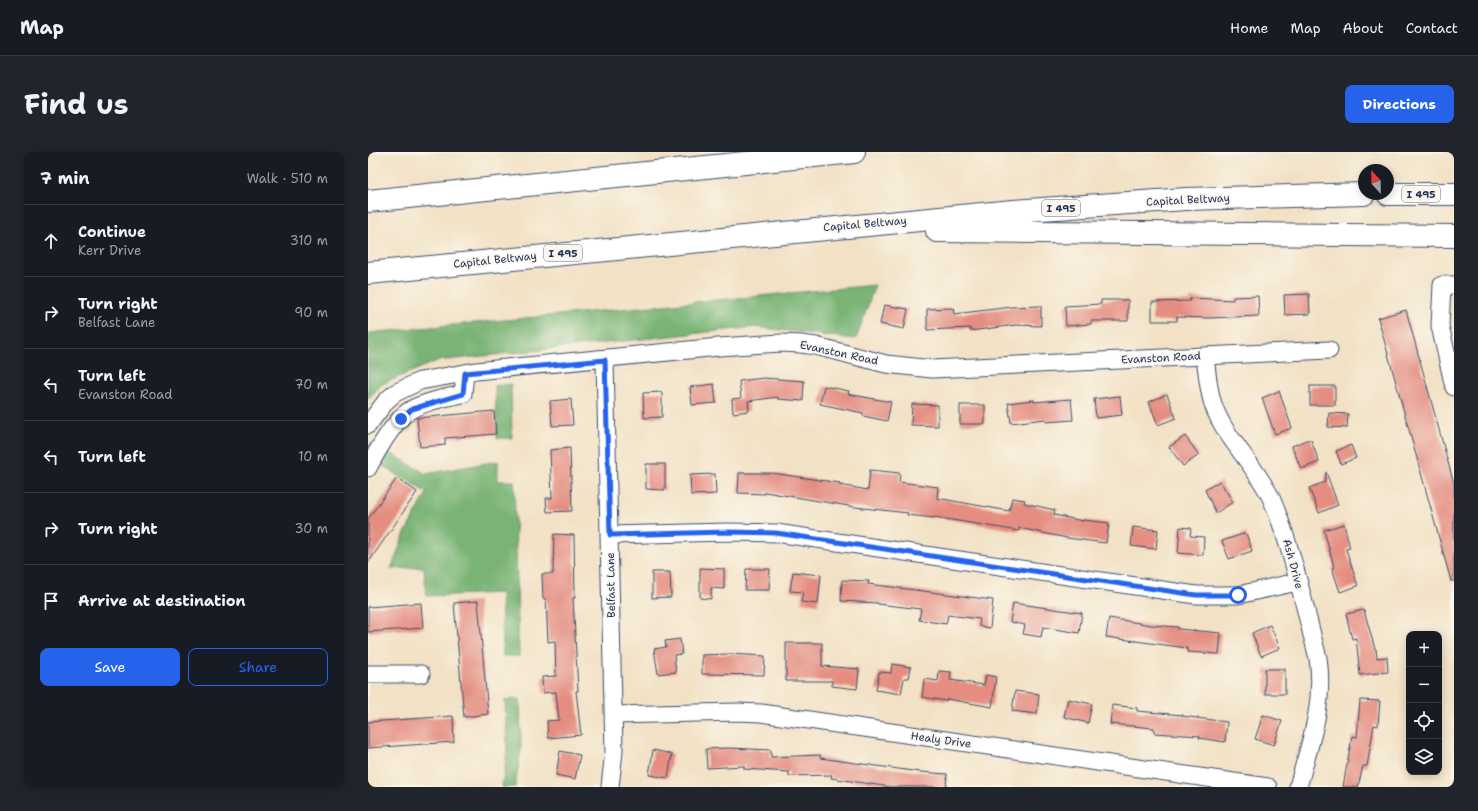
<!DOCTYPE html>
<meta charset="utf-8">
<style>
body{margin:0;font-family:"Shantell Sans",sans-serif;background:#20242c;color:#f1f3f6}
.controls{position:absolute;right:12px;bottom:12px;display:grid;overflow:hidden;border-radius:8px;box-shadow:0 2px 10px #0003}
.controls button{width:36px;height:36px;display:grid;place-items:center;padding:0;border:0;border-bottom:1px solid #363941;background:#171b24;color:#f1f3f6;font:20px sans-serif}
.compass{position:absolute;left:990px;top:12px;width:36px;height:36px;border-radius:50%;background:#171b24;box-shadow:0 2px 10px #0003;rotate:338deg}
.stop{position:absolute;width:12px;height:12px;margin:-9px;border:3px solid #2563eb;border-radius:50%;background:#fff}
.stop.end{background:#2563eb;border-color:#fff;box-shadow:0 1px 4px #0008}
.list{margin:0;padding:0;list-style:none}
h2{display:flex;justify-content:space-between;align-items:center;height:52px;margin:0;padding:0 16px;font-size:17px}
h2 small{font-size:13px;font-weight:400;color:#9ea1a6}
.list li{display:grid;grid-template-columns:26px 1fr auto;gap:12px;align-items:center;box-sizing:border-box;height:72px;padding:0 16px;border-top:1px solid #363941}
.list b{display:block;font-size:15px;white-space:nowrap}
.list p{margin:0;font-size:13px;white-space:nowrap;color:#9ea1a6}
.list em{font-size:13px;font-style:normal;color:#9ea1a6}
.actions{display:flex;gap:8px;padding:12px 16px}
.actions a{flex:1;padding:9px 0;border:1px solid #2563eb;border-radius:8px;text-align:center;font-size:14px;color:#2563eb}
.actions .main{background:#2563eb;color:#fff}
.icon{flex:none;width:22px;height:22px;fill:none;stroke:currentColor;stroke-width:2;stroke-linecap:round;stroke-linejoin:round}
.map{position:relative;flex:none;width:1086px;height:635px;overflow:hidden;border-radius:8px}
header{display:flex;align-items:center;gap:24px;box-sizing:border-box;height:56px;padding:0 20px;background:#171b24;border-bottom:1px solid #363941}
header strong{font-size:19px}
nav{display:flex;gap:22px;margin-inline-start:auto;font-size:14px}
.intro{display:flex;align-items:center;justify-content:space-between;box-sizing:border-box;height:96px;padding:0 24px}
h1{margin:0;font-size:28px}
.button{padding:10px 18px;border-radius:8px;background:#2563eb;color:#fff;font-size:14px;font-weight:700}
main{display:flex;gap:24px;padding:0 24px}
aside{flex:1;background:#171b24;border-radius:8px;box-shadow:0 2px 10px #0003}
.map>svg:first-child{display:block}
.forest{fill:#79b474;stroke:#4a7269}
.building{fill:#e48d80}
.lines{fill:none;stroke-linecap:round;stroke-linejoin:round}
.minor-casing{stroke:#3b4a6d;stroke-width:19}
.highway-casing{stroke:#3b4a6d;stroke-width:24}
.minor{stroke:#fff;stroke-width:17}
.highway{stroke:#fff;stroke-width:22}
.route{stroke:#2563eb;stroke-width:5}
.labels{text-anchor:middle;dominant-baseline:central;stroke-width:4;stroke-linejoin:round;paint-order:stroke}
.shield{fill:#fbf7ec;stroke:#5e6b89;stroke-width:1}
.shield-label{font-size:10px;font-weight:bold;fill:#1b2f5e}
.street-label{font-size:11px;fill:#1b2f5e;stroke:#fbf7ec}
</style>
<header>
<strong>Map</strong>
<nav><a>Home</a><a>Map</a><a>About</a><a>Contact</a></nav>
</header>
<div class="intro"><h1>Find us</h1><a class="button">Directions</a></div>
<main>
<aside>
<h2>7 min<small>Walk · 510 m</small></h2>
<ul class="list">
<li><svg class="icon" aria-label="ahead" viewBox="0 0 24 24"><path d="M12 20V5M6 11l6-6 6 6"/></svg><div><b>Continue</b><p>Kerr Drive</p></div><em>310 m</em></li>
<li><svg class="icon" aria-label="right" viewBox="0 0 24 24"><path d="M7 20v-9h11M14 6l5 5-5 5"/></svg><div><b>Turn right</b><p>Belfast Lane</p></div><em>90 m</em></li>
<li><svg class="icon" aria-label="left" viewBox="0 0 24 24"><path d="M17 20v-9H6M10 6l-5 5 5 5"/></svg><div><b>Turn left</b><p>Evanston Road</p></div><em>70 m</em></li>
<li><svg class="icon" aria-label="left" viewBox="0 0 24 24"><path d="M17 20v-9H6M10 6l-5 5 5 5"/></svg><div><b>Turn left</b></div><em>10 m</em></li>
<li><svg class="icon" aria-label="right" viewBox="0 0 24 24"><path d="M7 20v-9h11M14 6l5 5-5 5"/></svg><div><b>Turn right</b></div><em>30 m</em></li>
<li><svg class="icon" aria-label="arrive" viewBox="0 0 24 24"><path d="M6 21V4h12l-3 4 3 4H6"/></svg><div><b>Arrive at destination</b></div></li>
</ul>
<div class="actions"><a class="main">Save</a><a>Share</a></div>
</aside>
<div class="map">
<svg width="1086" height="635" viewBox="0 0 1086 635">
<rect width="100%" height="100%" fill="#fbf7ec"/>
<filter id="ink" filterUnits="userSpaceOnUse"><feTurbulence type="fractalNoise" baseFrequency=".025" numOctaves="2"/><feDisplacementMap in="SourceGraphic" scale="8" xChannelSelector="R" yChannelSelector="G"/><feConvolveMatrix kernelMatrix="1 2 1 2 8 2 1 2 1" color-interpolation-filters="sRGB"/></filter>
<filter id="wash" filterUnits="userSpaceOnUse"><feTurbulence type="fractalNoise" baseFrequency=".012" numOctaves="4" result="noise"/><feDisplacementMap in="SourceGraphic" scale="16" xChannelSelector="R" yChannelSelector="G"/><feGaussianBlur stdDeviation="0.9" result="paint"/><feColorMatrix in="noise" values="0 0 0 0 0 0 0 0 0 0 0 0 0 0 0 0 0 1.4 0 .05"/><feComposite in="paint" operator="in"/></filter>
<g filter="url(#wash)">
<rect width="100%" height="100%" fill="#f2e1c4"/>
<g class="forest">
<polygon points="507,133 488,187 387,175 69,209 14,232 0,247 0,181"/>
<polygon points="143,232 144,286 129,286 127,234"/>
<polygon points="4,290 58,322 130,309 130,329 146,329 151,504 135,504 133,441 58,444 56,415 23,417 37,381 59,341 0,305 0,296"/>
<polygon points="152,547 153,597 147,635 134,635 139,599 137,548"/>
</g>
<g id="blocks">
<g class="building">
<polygon points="941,142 942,162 917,163 916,143"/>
<polygon points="890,144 891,164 841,166 809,165 809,169 784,169 784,150 822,149 822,146 865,148 865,145"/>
<polygon points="733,148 760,148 760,169 723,169 723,172 698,174 697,154 733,152"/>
<polygon points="516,153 540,157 536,177 512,172"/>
<polygon points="673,154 673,174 648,173 602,179 602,176 559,178 559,157 585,156 586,162 644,155"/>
<polygon points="1038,158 1086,332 1086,429 1083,429 1010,166"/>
<polygon points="396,226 436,229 435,249 410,247 410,245 380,249 381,259 365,261 364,247 373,246 371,229"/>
<polygon points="346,232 348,251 324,253 322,235"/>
<polygon points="456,234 481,239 480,242 523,250 519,269 495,264 495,261 452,252"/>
<rect x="942" y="234" width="25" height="19"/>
<polygon points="911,239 924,276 907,282 894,246"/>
<polygon points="294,240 294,265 276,266 275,241"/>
<polygon points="799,242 808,266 790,273 781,250"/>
<polygon points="752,244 754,263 728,266 726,247"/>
<polygon points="203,247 205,273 184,274 182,249"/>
<polygon points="703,247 705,268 678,270 678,267 643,271 640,251 666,248 666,250"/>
<polygon points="544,252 570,253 570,274 543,273"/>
<rect x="592" y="253" width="25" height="19"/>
<polygon points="126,259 128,282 77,286 77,293 52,295 49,266"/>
<polygon points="961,261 980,262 979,276 960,275"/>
<polygon points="817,284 831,303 815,314 801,295"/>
<polygon points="938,288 943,288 951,310 933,317 924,294"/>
<polygon points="983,293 988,306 973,312 968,299"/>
<polygon points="202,296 204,359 179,360 178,346 184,346 182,298"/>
<polygon points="278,312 297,312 297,338 278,337"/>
<polygon points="502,318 532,321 531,330 570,335 569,346 641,359 644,346 657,348 656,351 687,358 686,363 715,369 715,368 741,371 738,391 699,386 651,376 651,379 566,365 566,366 539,363 540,361 487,355 397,340 397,342 370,341 371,321 404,321 472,331 471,333 500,338"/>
<polygon points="958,320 970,353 951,361 941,336 957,330"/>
<polygon points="347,322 348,342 323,343 322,323"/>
<polygon points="29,326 49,340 0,411 0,367"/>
<polygon points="852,329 865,350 848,361 837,338"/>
<polygon points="976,372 982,396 978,397 990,434 972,440 964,416 966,415 956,378"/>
<polygon points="765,375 790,378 788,397 763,394"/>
<polygon points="812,375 823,376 822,384 836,385 835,403 810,401"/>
<polygon points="878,381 884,399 861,407 854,389"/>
<polygon points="186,382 206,383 207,446 205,446 210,539 208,539 213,583 180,586 179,569 191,568 188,540 175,541 174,525 188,524 187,489 180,490 178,447 175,447 174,422 185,422"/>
<polygon points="332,416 356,417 356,437 343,436 343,447 332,446"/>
<polygon points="378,417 402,417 401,438 377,438"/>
<polygon points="284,420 302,420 303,445 284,446"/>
<polygon points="425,420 453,423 450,452 433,450 435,440 422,439"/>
<polygon points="474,428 501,429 500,432 625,448 622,476 611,474 612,467 580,463 578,472 551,468 553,457 510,452 510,451 473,449"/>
<polygon points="110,449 120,562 96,565 86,451"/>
<polygon points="53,451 55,476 0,480 0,455"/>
<polygon points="645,451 714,461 711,481 675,475 673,485 655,482 657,473 642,470"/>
<polygon points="996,458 1007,497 1008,497 1009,506 1019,505 1020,520 992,523 988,486 984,487 978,462"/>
<polygon points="741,466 783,473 810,475 810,477 853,481 851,502 819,500 819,496 738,485"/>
<polygon points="902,473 912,496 893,504 884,481"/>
<polygon points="312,487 314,502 306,503 308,520 290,522 286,497 298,495 297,489"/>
<polygon points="418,491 454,491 454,514 491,517 489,537 464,534 464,529 418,529"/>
<polygon points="361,502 397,504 396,523 334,522 334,503"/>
<polygon points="524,512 543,515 541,526 536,526 533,542 508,538 511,520 523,521"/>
<rect x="897" y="517" width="20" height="25"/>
<polygon points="571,519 583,520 582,528 616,533 618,523 628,525 624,555 579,547 578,549 554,545 556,527 570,529"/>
<polygon points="647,539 671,542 669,562 644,559"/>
<polygon points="700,547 724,552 720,571 696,565"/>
<polygon points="992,548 1012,549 1010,574 1006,573 999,614 995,614 990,635 975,635 984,584 989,585"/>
<polygon points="744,553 769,556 769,559 815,563 814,564 859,570 857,590 831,586 832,584 786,581 786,576 742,572"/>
<polygon points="895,563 914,569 906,593 887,587"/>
<polygon points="85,564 86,590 0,596 0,570"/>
<polygon points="361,596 403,598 403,605 452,603 452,606 552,620 579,622 578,635 522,635 463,626 464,623 421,624 421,620 376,617 376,614 339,616 338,597"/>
<polygon points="285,598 304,602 300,626 281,623"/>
<polygon points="192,599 212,603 207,627 188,623"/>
</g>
</g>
</g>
<g filter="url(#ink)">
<use href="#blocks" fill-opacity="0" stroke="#3b4a6d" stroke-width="1"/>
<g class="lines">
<g class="minor-casing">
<g id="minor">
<polyline points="1086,133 1074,133 1072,174 1086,235"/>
<path d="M837,204C839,220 840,237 845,252C856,286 889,314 904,348C925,398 936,454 950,506C957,552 942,591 930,635"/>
<polyline points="237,208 246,599 242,635"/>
<polyline points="0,273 18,249 27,241 52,229 108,219 351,195 413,191 433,192 448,194 518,212 564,217 961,198"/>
<path d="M0,316C9,299 27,266 44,257C57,250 80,245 95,242L97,221"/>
<polyline points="242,383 359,380 408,381 828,443 870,443 929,430"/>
<polyline points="0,522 53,522"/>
<polyline points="246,563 370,560 393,561 900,635"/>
</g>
</g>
<g class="highway-casing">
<g id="highway">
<polyline points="1020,42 1086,42"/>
<polyline points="0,49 486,0"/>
<polyline points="569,79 1086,84"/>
<polyline points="0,121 645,59 818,47 996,42"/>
</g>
</g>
<use href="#minor" class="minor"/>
<use href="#highway" class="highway"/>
</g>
</g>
<g class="lines" filter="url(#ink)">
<polyline class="route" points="33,267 44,257 95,242 97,221 237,208 242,383 359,380 408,381 828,443 870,443"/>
</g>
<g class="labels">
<g class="shield">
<rect x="1034" y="34" width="38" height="16" rx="3"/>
<rect x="674" y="48" width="38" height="16" rx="3"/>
<rect x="176" y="93" width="38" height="16" rx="3"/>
</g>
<g class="shield-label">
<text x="1053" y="42">I 495</text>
<text x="693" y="56">I 495</text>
<text x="195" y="101">I 495</text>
</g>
<g class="street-label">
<text transform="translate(820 48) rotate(-3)">Capital Beltway</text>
<text transform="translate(497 72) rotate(-5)">Capital Beltway</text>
<text transform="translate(127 108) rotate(-6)">Capital Beltway</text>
<text transform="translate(471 201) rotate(12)">Evanston Road</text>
<text transform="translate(793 206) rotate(-3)">Evanston Road</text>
<text transform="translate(925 412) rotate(75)">Ash Drive</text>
<text transform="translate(243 433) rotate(-91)">Belfast Lane</text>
<text transform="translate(573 588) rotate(8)">Healy Drive</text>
</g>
</g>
</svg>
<div class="controls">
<button>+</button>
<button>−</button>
<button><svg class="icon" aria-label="locate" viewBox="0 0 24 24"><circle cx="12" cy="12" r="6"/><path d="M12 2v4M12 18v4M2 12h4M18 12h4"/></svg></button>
<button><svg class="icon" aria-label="layers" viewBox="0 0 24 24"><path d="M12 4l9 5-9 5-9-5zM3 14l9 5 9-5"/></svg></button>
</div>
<svg class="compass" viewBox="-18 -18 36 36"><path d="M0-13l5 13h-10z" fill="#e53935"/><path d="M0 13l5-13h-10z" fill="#9ea1a6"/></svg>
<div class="stop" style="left:870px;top:443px"></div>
<div class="stop end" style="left:33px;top:267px"></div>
</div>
</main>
